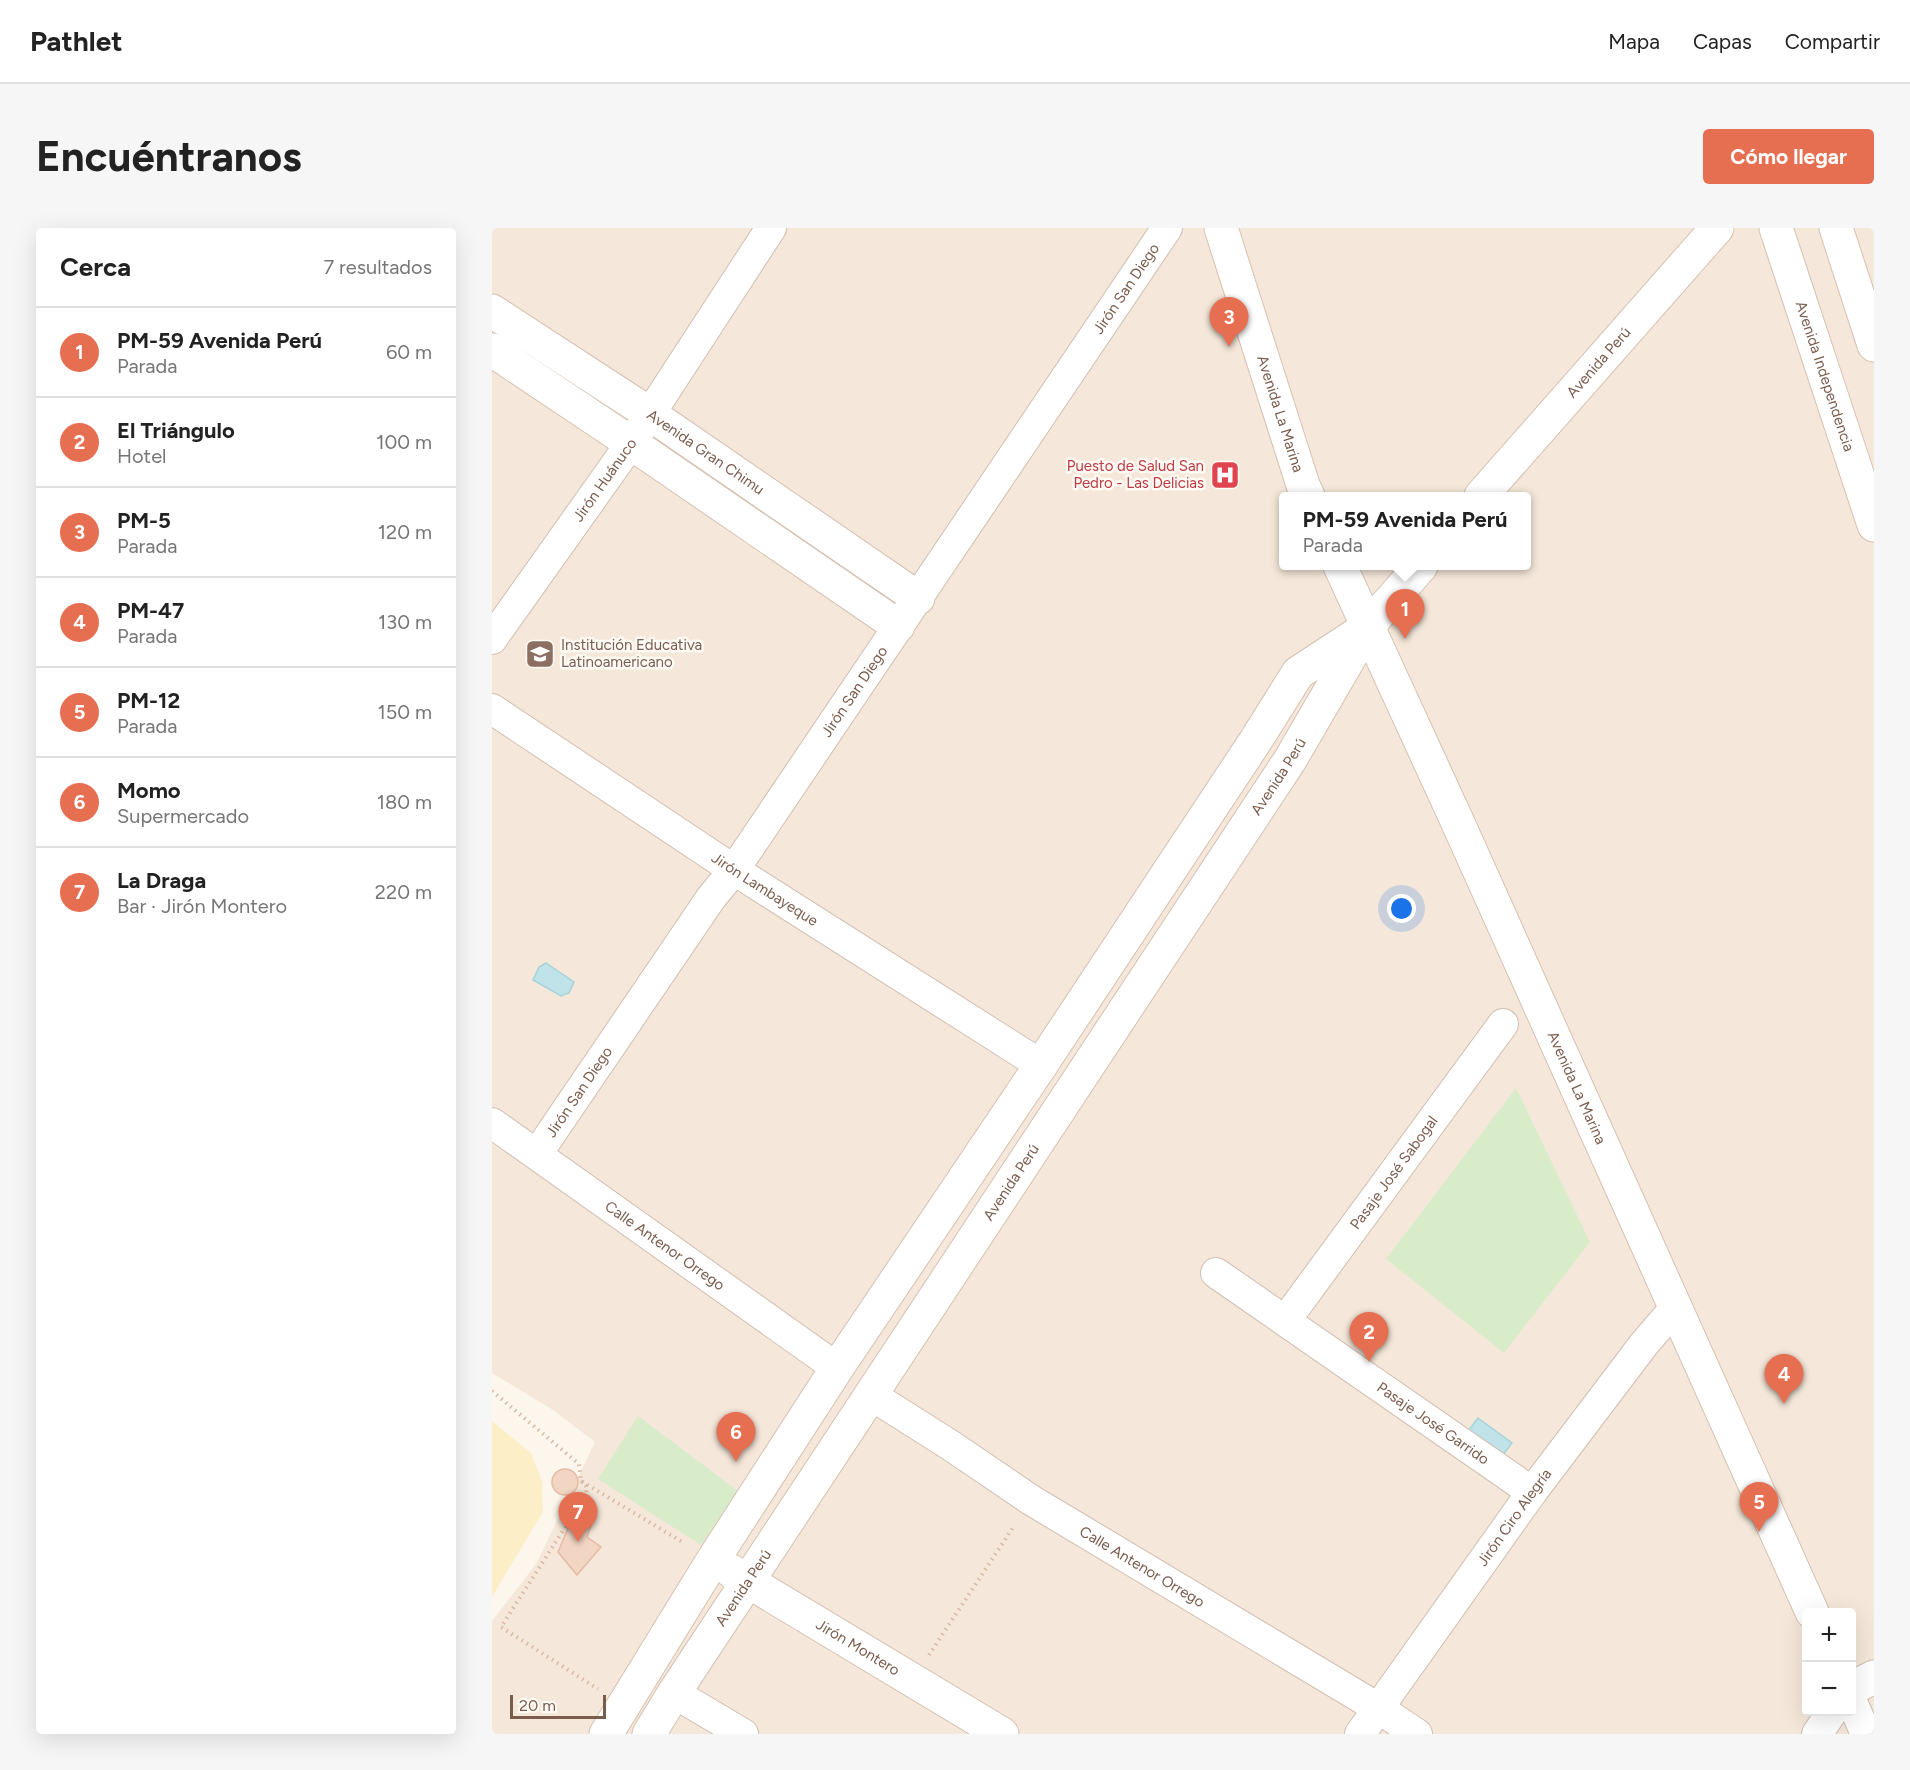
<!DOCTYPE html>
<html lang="es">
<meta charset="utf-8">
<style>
body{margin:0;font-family:Figtree,sans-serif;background:#f6f6f6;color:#222}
.controls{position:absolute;right:18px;bottom:18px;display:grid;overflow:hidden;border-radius:6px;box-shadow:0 6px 24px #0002}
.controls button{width:54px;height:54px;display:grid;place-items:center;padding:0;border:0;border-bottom:2px solid #e0e0e0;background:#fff;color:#222;font:30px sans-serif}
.scale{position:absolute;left:18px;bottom:15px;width:96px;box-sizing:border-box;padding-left:6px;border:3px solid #7a5c4d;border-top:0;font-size:16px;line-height:21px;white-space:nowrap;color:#7a5c4d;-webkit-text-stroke:4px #fffaf3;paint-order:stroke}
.you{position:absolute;left:910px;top:681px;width:21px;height:21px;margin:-15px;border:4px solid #fff;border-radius:50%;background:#1a73e8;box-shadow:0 0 0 9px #1a73e833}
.badge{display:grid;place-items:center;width:39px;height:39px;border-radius:50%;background:#e76f51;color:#fff;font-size:20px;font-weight:700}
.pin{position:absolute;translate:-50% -50px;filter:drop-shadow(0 2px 3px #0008)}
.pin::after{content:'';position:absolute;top:32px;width:21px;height:18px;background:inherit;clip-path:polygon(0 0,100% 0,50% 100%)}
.popup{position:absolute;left:787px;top:264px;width:252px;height:78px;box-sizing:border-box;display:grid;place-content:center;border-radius:6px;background:#fff;filter:drop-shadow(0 2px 4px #0005);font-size:20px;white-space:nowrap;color:#767676}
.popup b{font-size:22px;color:#222}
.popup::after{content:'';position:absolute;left:50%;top:100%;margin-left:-12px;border:12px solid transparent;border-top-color:#fff}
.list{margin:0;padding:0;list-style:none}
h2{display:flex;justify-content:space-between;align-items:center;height:78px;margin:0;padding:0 24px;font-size:26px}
h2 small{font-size:20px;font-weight:400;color:#767676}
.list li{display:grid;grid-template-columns:39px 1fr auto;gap:18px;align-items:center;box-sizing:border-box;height:90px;padding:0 24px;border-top:2px solid #e0e0e0}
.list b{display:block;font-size:22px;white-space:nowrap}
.list p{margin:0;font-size:20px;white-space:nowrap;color:#767676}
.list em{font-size:20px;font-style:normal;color:#767676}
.map{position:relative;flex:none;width:1382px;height:1506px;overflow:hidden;border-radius:6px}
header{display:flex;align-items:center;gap:36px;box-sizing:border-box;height:84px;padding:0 30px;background:#fff;border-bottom:2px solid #e0e0e0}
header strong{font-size:28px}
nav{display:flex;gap:33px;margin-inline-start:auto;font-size:21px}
.intro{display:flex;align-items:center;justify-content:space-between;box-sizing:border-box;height:144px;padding:0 36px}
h1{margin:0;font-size:42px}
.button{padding:15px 27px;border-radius:6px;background:#e76f51;color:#fff;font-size:21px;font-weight:700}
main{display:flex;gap:36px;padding:0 36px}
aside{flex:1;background:#fff;border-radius:6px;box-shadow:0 6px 24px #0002}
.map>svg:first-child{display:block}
.residential{fill:#f5e8da;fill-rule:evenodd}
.green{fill:#d8ecc9}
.sand{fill:#fcefc7}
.water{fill:#bfe3e8;stroke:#a5d3da;stroke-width:1.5}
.building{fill:#f3d5c3;stroke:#e6bba3;stroke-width:1.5}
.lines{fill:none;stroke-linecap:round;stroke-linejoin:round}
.street-casing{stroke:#d1beb0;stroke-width:32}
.secondary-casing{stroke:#d6c0b0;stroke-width:35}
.path{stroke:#d9b8a5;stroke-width:4;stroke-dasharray:1.5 4.5;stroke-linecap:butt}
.street{stroke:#fff;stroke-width:30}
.secondary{stroke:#fff;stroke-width:33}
.labels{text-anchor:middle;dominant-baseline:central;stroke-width:5;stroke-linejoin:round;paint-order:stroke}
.street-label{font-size:15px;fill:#7a5c4d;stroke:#fffaf3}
.health-label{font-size:15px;fill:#be3a42;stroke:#fffaf3;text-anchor:end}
.education-label{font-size:15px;fill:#785e54;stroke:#fffaf3;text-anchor:start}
</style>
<header>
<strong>Pathlet</strong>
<nav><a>Mapa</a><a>Capas</a><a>Compartir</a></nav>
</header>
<div class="intro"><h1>Encuéntranos</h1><a class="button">Cómo llegar</a></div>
<main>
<aside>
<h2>Cerca<small>7 resultados</small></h2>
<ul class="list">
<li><span class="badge">1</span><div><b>PM-59 Avenida Perú</b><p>Parada</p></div><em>60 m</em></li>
<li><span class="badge">2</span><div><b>El Triángulo</b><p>Hotel</p></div><em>100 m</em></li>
<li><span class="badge">3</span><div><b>PM-5</b><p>Parada</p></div><em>120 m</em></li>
<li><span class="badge">4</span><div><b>PM-47</b><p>Parada</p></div><em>130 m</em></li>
<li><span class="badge">5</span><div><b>PM-12</b><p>Parada</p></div><em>150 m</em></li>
<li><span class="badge">6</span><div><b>Momo</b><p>Supermercado</p></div><em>180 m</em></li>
<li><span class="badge">7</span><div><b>La Draga</b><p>Bar · Jirón Montero</p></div><em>220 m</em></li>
</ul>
</aside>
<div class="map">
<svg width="1382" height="1506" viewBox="0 0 1382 1506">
<rect width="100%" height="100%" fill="#fdf6ec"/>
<path class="residential" d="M0,0H1382V1506H0V1393L44,1336L103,1214L61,1182L0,1145ZM792,268H1034V338H792ZM1314,1384H1360V1484H1314Z"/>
<g class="green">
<polygon points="1024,860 1098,1014 1012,1125 894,1031"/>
<polygon points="146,1188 246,1263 209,1317 106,1251"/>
</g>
<polygon class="sand" points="0,1193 39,1225 50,1253 51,1284 0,1369"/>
<g class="water">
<polygon points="54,735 82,754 77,765 69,768 41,752 47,739"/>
<polygon points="986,1190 1020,1215 1007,1232 973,1207"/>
</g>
<g class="building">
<circle cx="73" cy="1254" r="13"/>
<polygon points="82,1286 99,1297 95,1309 109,1319 85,1347 66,1324"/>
</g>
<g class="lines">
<g class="street-casing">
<g id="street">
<path id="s1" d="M0,411L139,215L279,0"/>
<path id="s2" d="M0,481L242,642L549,837"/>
<path id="s3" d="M0,895L345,1140"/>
<path id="s4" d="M45,926L219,670L242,642L675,0"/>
<path id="s5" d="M724,1045L1040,1264"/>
<path id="s6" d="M793,1093L1011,796"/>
<path id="s7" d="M379,1167L458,1217L539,1272L886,1480L925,1506"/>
<polyline points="182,1465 251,1506"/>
<polyline points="1360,1474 1374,1506"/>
<path id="s8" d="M868,1506L1040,1264L1152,1116L1183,1080"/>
<polyline points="1325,1506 1340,1484"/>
</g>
</g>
<g class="secondary-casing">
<g id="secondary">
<path id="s9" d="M729,0L811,257L816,268"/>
<path id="s10" d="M1284,0L1382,297"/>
<polyline points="1344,0 1382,117"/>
<path id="s11" d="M0,83L158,186L426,370"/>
<polyline points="0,122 139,215 406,398"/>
<path id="s12" d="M989,268L1225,0"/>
<path id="s13" d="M848,338L966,595L1320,1384"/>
<path id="s14" d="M239,1343L510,1506"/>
<polyline points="1360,1460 1382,1449"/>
<polyline points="114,1506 221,1332 345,1140 549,837 764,512 806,445 870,403"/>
<path id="s15" d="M157,1506L182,1465L798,532L876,398L929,338"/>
</g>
</g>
<g class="path">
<polyline points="0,1163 87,1236 89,1253 192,1315"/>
<polyline points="89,1253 95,1259 94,1267 9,1399 106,1461"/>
<polyline points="437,1427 522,1298"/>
</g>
<use href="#street" class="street"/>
<use href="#secondary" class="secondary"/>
</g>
<defs>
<g id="hospital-square" transform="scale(1.5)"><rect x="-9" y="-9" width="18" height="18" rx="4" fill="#e0444e" stroke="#fffaf3"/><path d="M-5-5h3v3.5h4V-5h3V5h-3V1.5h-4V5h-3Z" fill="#fff"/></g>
<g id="school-square" transform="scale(1.5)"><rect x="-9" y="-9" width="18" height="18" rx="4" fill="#8d6e63" stroke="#fffaf3"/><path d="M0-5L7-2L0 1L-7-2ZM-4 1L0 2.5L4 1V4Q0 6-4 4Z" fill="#fff"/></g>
</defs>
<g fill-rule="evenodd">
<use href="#hospital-square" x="733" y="247"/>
<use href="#school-square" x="48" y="426"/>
</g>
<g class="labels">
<g class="street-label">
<text stroke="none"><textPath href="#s4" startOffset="1047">Jirón San Diego</textPath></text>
<text stroke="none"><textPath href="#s12" startOffset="178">Avenida Perú</textPath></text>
<text stroke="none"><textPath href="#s10" startOffset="156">Avenida Independencia</textPath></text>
<text stroke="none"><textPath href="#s9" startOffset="195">Avenida La Marina</textPath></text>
<text stroke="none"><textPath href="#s11" startOffset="256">Avenida Gran Chimu</textPath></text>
<text stroke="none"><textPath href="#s1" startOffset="195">Jirón Huánuco</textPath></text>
<text stroke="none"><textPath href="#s4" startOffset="561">Jirón San Diego</textPath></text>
<text stroke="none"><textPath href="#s15" startOffset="1146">Avenida Perú</textPath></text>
<text stroke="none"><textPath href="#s2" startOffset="327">Jirón Lambayeque</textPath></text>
<text stroke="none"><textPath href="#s13" startOffset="573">Avenida La Marina</textPath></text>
<text stroke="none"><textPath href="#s4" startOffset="75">Jirón San Diego</textPath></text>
<text stroke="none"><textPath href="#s6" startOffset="184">Pasaje José Sabogal</textPath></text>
<text stroke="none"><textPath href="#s15" startOffset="660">Avenida Perú</textPath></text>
<text stroke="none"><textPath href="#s3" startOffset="212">Calle Antenor Orrego</textPath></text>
<text stroke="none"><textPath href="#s5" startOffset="264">Pasaje José Garrido</textPath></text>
<text stroke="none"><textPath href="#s8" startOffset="266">Jirón Ciro Alegría</textPath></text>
<text stroke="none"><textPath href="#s7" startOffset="321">Calle Antenor Orrego</textPath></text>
<text stroke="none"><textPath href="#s15" startOffset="174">Avenida Perú</textPath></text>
<text stroke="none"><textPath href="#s14" startOffset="148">Jirón Montero</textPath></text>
</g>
<g class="health-label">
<text x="712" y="238">Puesto de Salud San<tspan x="712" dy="17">Pedro - Las Delicias</tspan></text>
</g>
<g class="education-label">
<text x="69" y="417">Institución Educativa<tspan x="69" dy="17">Latinoamericano</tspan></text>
</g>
</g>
</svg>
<div class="controls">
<button>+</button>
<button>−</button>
</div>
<div class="scale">20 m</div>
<div class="you"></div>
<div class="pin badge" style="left:913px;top:411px">1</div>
<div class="popup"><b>PM-59 Avenida Perú</b>Parada</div>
<div class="pin badge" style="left:877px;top:1134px">2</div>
<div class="pin badge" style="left:737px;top:119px">3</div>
<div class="pin badge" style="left:1292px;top:1176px">4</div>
<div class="pin badge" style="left:1267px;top:1304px">5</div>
<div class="pin badge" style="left:244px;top:1234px">6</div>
<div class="pin badge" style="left:86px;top:1314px">7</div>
</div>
</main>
